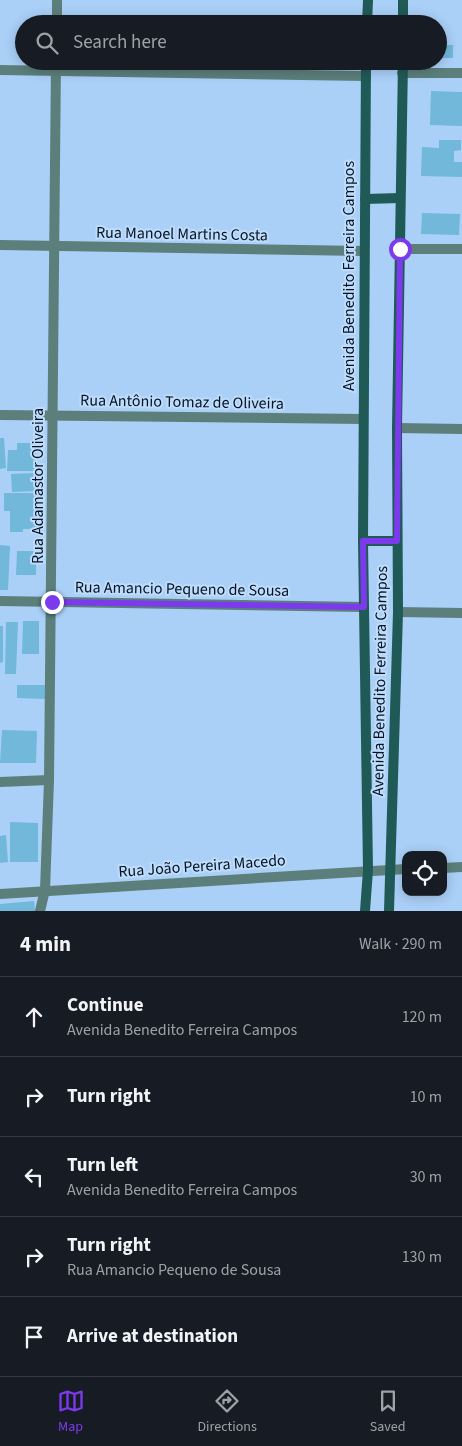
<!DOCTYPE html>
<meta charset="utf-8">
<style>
body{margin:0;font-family:"Source Sans 3",sans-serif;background:#242831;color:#f1f3f6}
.controls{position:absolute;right:15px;bottom:15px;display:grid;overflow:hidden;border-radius:10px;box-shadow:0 2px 12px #0003}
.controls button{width:45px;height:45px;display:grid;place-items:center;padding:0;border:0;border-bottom:1px solid #363941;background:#171b24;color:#f1f3f6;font:25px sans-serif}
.stop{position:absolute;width:15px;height:15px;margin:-11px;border:4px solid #7c3aed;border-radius:50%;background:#fff}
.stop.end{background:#7c3aed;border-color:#fff;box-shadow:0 1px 5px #0008}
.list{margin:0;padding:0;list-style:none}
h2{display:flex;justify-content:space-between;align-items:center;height:65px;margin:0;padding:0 20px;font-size:21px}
h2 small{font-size:16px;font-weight:400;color:#9ea1a6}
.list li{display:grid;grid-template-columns:32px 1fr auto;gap:15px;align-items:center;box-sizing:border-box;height:80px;padding:0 20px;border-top:1px solid #363941}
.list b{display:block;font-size:19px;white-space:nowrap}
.list p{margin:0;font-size:16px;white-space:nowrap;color:#9ea1a6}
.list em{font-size:16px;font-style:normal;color:#9ea1a6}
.icon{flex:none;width:28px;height:28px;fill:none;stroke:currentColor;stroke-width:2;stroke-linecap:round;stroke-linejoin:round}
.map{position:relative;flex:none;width:462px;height:911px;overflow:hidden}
.search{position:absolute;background:#171b24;box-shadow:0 2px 12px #0003;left:15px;right:15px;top:15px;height:55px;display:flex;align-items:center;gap:12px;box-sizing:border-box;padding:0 18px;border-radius:28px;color:#9ea1a6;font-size:19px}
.sheet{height:465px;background:#171b24}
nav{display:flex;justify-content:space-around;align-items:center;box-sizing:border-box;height:70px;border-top:1px solid #363941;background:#171b24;font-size:14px;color:#9ea1a6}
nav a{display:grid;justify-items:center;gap:2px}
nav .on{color:#7c3aed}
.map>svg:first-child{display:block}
.building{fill:#71b8db}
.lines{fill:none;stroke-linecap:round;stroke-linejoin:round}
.street{stroke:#5c7f7c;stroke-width:10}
.secondary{stroke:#205a57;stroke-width:10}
.route{stroke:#7c3aed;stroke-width:6}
.labels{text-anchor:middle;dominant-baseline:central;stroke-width:4;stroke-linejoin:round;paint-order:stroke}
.street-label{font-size:16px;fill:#031325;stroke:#bfdcfb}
</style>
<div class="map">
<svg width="462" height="911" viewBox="0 0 462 911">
<rect width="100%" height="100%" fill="#aad0f8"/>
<g class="building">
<rect x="438" y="45" width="15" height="13"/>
<polygon points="431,91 462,92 462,126 430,125"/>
<polygon points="439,140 461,140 461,150 454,151 454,162 462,162 462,177 421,176 422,147 439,148"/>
<polygon points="422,213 460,214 459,235 421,234"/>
<polygon points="0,438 4,438 6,468 0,469"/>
<polygon points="17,443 36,443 36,471 7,471 8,450 17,450"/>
<polygon points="35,473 36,491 12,492 11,474"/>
<polygon points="4,493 37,493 37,529 23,529 23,532 10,532 10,511 4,511"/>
<polygon points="0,545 10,546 8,590 0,590"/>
<polygon points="17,551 36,551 36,575 16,575"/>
<polygon points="23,621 39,621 39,654 22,654"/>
<polygon points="6,622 18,622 16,674 5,674"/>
<polygon points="0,626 3,626 3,662 0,663"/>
<polygon points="17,685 45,685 45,699 17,698"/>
<polygon points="2,730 37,731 36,763 0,763"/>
<polygon points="10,822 38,823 38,862 10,862"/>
<polygon points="6,835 8,862 0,863 0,836"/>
<polygon points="34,901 35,911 0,911 0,904"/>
</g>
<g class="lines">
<g class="street">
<polyline points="57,24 57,0"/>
<polyline points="0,70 366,76"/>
<polyline points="402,73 462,73"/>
<polyline points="0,245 363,251"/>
<polyline points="400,249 462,249"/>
<polyline points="0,415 363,419"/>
<polyline points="397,428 462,429"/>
<polyline points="0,601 364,607"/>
<polyline points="398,612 462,613"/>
<polyline points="0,782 49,780"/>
<polyline points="443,868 462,867"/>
<polyline points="0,894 406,869"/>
<polyline points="40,911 45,890 49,780 56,61"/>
</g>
<g class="secondary">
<polyline points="367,24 368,0"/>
<polyline points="403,24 403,0"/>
<polyline points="365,199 400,198"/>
<polyline points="363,541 397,541"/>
<polyline points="365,911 368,870 363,541 366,61"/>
<polyline points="389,911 398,612 397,428 403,61"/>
</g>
</g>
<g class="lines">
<polyline class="route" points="52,602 364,607 363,541 397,541 400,249"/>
</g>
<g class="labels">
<g class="street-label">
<text transform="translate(182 234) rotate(1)">Rua Manoel Martins Costa</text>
<text transform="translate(349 276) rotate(-90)">Avenida Benedito Ferreira Campos</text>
<text transform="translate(182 402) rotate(1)">Rua Antônio Tomaz de Oliveira</text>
<text transform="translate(38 486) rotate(-90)">Rua Adamastor Oliveira</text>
<text transform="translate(182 589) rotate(1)">Rua Amancio Pequeno de Sousa</text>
<text transform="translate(380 681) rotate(-89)">Avenida Benedito Ferreira Campos</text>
<text transform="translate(202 866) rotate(-4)">Rua João Pereira Macedo</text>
</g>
</g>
</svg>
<div class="controls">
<button><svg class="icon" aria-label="locate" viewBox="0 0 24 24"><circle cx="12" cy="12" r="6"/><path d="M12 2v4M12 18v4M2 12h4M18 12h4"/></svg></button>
</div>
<div class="stop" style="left:400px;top:249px"></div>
<div class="stop end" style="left:52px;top:602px"></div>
<div class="search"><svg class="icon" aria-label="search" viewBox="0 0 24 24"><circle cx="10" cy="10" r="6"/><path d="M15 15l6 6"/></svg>Search here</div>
</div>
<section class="sheet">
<h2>4 min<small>Walk · 290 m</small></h2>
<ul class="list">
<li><svg class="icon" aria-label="ahead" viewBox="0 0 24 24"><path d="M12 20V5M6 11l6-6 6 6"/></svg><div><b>Continue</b><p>Avenida Benedito Ferreira Campos</p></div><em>120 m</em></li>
<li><svg class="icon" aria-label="right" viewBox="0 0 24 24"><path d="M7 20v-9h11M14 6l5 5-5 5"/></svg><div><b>Turn right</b></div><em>10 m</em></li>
<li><svg class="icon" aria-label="left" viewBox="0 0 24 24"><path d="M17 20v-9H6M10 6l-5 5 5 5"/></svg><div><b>Turn left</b><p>Avenida Benedito Ferreira Campos</p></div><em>30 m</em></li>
<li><svg class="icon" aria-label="right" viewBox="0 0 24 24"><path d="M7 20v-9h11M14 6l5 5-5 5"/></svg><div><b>Turn right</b><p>Rua Amancio Pequeno de Sousa</p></div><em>130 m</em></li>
<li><svg class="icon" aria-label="arrive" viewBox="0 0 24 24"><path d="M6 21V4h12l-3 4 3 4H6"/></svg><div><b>Arrive at destination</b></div></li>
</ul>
</section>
<nav>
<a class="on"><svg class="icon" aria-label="map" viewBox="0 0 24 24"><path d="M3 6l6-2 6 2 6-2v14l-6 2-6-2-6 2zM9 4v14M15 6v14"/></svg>Map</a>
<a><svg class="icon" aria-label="directions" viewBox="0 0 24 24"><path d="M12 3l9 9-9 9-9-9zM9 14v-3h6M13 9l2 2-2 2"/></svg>Directions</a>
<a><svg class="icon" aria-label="saved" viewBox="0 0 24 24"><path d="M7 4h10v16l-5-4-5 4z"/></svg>Saved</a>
</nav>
